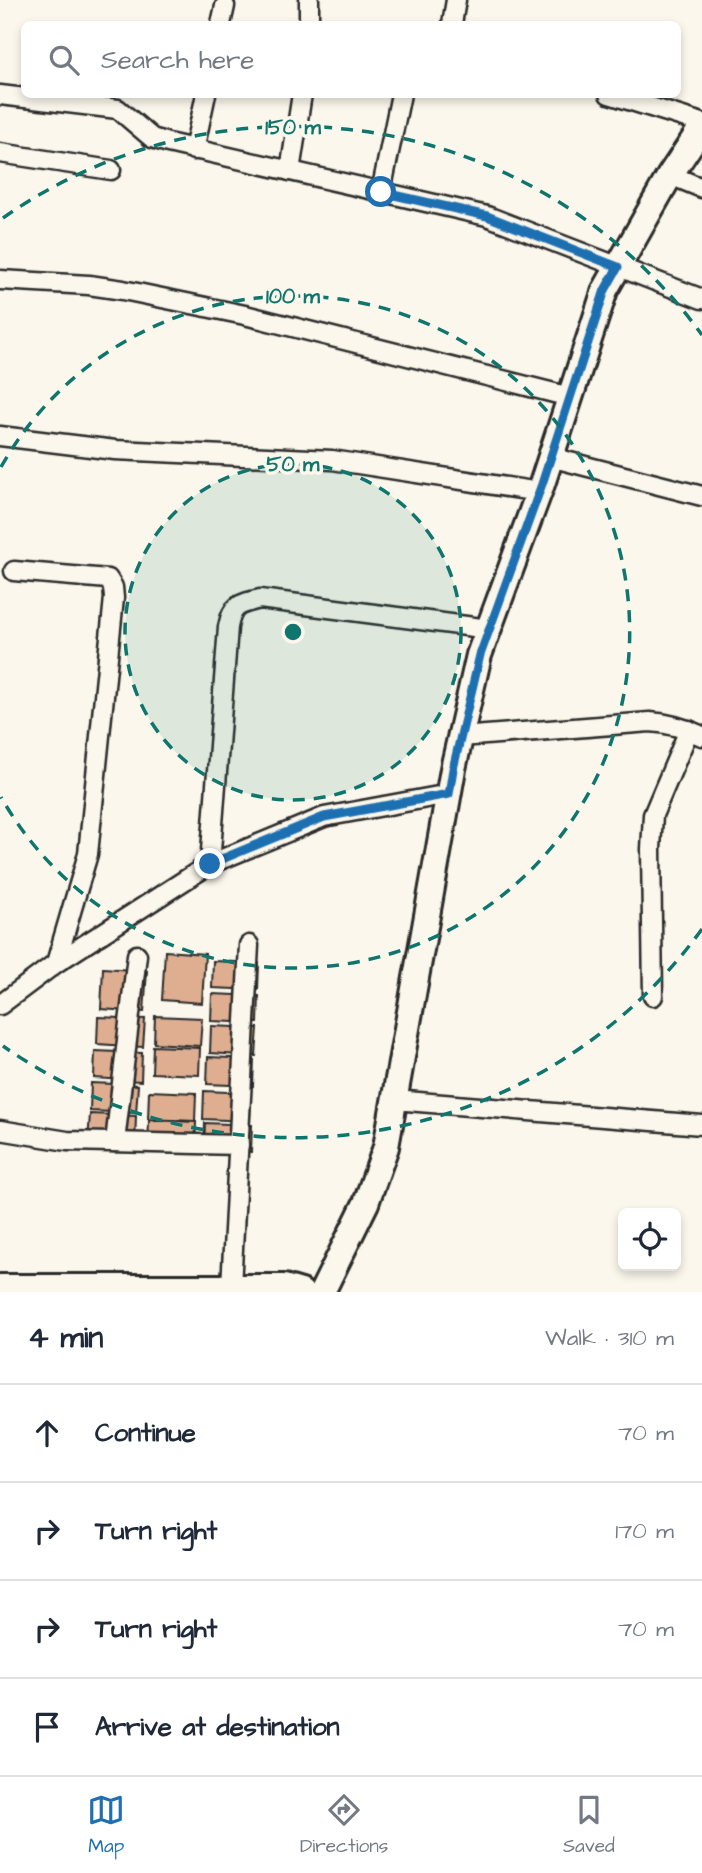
<!DOCTYPE html>
<meta charset="utf-8">
<style>
body{margin:0;font-family:"Architects Daughter",sans-serif;background:#f6f6f7;color:#1f2937}
.controls{position:absolute;right:21px;bottom:21px;display:grid;overflow:hidden;border-radius:10px;box-shadow:0 4px 10px #0003}
.controls button{width:63px;height:63px;display:grid;place-items:center;padding:0;border:0;border-bottom:2px solid #e0e1e3;background:#fff;color:#1f2937;font:35px sans-serif}
.stop{position:absolute;width:21px;height:21px;margin:-16px;border:5px solid #1f6fb2;border-radius:50%;background:#fff}
.stop.end{background:#1f6fb2;border-color:#fff;box-shadow:0 2px 7px #0008}
.list{margin:0;padding:0;list-style:none}
h2{display:flex;justify-content:space-between;align-items:center;height:91px;margin:0;padding:0 28px;font-size:30px}
h2 small{font-size:23px;font-weight:400;color:#747a83}
.list li{display:grid;grid-template-columns:46px 1fr auto;gap:21px;align-items:center;box-sizing:border-box;height:98px;padding:0 28px;border-top:2px solid #e0e1e3}
.list b{display:block;font-size:26px;white-space:nowrap}
.list em{font-size:23px;font-style:normal;color:#747a83}
.icon{flex:none;width:38px;height:38px;fill:none;stroke:currentColor;stroke-width:2;stroke-linecap:round;stroke-linejoin:round}
.map{position:relative;flex:none;width:702px;height:1292px;overflow:hidden}
.search{position:absolute;background:#fff;box-shadow:0 4px 10px #0003;left:21px;right:21px;top:21px;height:77px;display:flex;align-items:center;gap:18px;box-sizing:border-box;padding:0 24px;border-radius:10px;color:#747a83;font-size:26px}
.sheet{height:483px;background:#fff}
nav{display:flex;justify-content:space-around;align-items:center;box-sizing:border-box;height:98px;border-top:2px solid #e0e1e3;background:#fff;font-size:19px;color:#747a83}
nav a{display:grid;justify-items:center;gap:4px}
nav .on{color:#1f6fb2}
.map>svg:first-child{display:block}
.building{fill:#dfae91;stroke:#2b2b2b;stroke-width:2}
.lines{fill:none;stroke-linecap:round;stroke-linejoin:round}
.street-casing{stroke:#2b2b2b;stroke-width:23}
.secondary-casing{stroke:#2b2b2b;stroke-width:30}
.street{stroke:#fbf7ec;stroke-width:18}
.secondary{stroke:#fbf7ec;stroke-width:24}
.route{stroke:#1f6fb2;stroke-width:9}
.ring{fill:none;stroke:#0f766e;stroke-width:3.5;stroke-dasharray:12 9}
.centre{fill:#0f766e;stroke:#fbf7ec;stroke-width:3.5}
.ring-label{font-size:21px;text-anchor:middle;font-weight:bold;fill:#0f766e;stroke:#fbf7ec;stroke-width:7;stroke-linejoin:round;paint-order:stroke}
</style>
<div class="map">
<svg width="702" height="1292" viewBox="0 0 702 1292">
<rect width="100%" height="100%" fill="#fbf7ec"/>
<filter id="ink" filterUnits="userSpaceOnUse"><feTurbulence type="fractalNoise" baseFrequency=".0143" numOctaves="2"/><feDisplacementMap in="SourceGraphic" scale="14" xChannelSelector="R" yChannelSelector="G"/><feConvolveMatrix kernelMatrix="1 2 1 2 8 2 1 2 1" color-interpolation-filters="sRGB"/></filter>
<g filter="url(#ink)">
<g class="building">
<polygon points="165,951 205,954 202,1003 162,1000"/>
<polygon points="213,961 259,963 258,990 212,988"/>
<polygon points="103,968 147,971 144,1012 101,1009"/>
<polygon points="212,994 259,996 258,1023 211,1021"/>
<polygon points="155,1016 202,1018 200,1046 154,1043"/>
<polygon points="98,1017 145,1019 143,1047 97,1044"/>
<polygon points="211,1026 258,1028 256,1056 210,1053"/>
<polygon points="153,1046 200,1048 199,1075 152,1073"/>
<polygon points="95,1051 142,1053 141,1081 94,1078"/>
<polygon points="208,1057 254,1059 253,1086 207,1084"/>
<polygon points="91,1083 138,1085 136,1113 90,1111"/>
<polygon points="149,1091 196,1093 195,1121 148,1119"/>
<polygon points="204,1091 251,1093 250,1121 203,1119"/>
<polygon points="90,1114 136,1116 135,1144 88,1142"/>
<polygon points="149,1120 196,1122 195,1150 148,1148"/>
<polygon points="205,1123 252,1125 251,1152 204,1150"/>
</g>
<g class="lines">
<g class="street-casing">
<g id="street">
<polyline points="221,24 225,6"/>
<polyline points="309,24 309,0"/>
<polyline points="452,24 456,0"/>
<polyline points="609,94 702,123"/>
<polyline points="0,95 118,109 152,138 168,143 487,216 702,299"/>
<polyline points="194,150 206,94"/>
<polyline points="0,153 111,170"/>
<polyline points="290,171 302,94"/>
<polyline points="670,175 702,188"/>
<polyline points="381,192 401,94"/>
<polyline points="0,280 89,285 123,290 245,315 570,397"/>
<polyline points="0,436 115,450 332,460 539,492"/>
<polyline points="550,457 702,496"/>
<polyline points="14,571 108,579 113,587 114,598 88,854 56,963"/>
<path d="M460,737L650,722C668,723 685,728 702,736"/>
<path d="M210,864L228,627C232,605 239,604 260,599L489,629"/>
<polyline points="653,996 651,849 653,815 689,730"/>
<polyline points="0,1005 56,963 210,864 324,817 449,794"/>
<polyline points="394,1100 702,1125"/>
<polyline points="0,1130 67,1141 239,1145"/>
<polyline points="115,1142 137,955"/>
<polyline points="231,1287 249,945"/>
</g>
</g>
<g class="secondary-casing">
<g id="secondary">
<polyline points="0,1287 284,1287 301,1292"/>
<polyline points="322,1292 366,1203 386,1147 453,769 479,655 542,484 605,290 670,175 702,127"/>
</g>
</g>
<use href="#street" class="street"/>
<use href="#secondary" class="secondary"/>
</g>
</g>
<g class="lines" filter="url(#ink)">
<polyline class="route" points="210,864 324,817 449,794 453,769 480,655 542,484 605,290 618,267 487,216 381,192"/>
</g>
<circle cx="293" cy="632" r="168" fill="#0f766e" fill-opacity=".12"/>
<g class="ring">
<circle cx="293" cy="632" r="168"/>
<path d="M1 467A336 336 0 1 1 1 797"/>
<path d="M702 929A505 505 0 0 1 3 1046M3 218A505 505 0 0 1 702 335"/>
</g>
<circle cx="293" cy="632" r="10" class="centre"/>
<g class="ring-label">
<text x="293" y="134">150 m</text>
<text x="293" y="303">100 m</text>
<text x="293" y="471">50 m</text>
</g>
</svg>
<div class="controls">
<button><svg class="icon" aria-label="locate" viewBox="0 0 24 24"><circle cx="12" cy="12" r="6"/><path d="M12 2v4M12 18v4M2 12h4M18 12h4"/></svg></button>
</div>
<div class="stop" style="left:381px;top:192px"></div>
<div class="stop end" style="left:210px;top:864px"></div>
<div class="search"><svg class="icon" aria-label="search" viewBox="0 0 24 24"><circle cx="10" cy="10" r="6"/><path d="M15 15l6 6"/></svg>Search here</div>
</div>
<section class="sheet">
<h2>4 min<small>Walk · 310 m</small></h2>
<ul class="list">
<li><svg class="icon" aria-label="ahead" viewBox="0 0 24 24"><path d="M12 20V5M6 11l6-6 6 6"/></svg><div><b>Continue</b></div><em>70 m</em></li>
<li><svg class="icon" aria-label="right" viewBox="0 0 24 24"><path d="M7 20v-9h11M14 6l5 5-5 5"/></svg><div><b>Turn right</b></div><em>170 m</em></li>
<li><svg class="icon" aria-label="right" viewBox="0 0 24 24"><path d="M7 20v-9h11M14 6l5 5-5 5"/></svg><div><b>Turn right</b></div><em>70 m</em></li>
<li><svg class="icon" aria-label="arrive" viewBox="0 0 24 24"><path d="M6 21V4h12l-3 4 3 4H6"/></svg><div><b>Arrive at destination</b></div></li>
</ul>
</section>
<nav>
<a class="on"><svg class="icon" aria-label="map" viewBox="0 0 24 24"><path d="M3 6l6-2 6 2 6-2v14l-6 2-6-2-6 2zM9 4v14M15 6v14"/></svg>Map</a>
<a><svg class="icon" aria-label="directions" viewBox="0 0 24 24"><path d="M12 3l9 9-9 9-9-9zM9 14v-3h6M13 9l2 2-2 2"/></svg>Directions</a>
<a><svg class="icon" aria-label="saved" viewBox="0 0 24 24"><path d="M7 4h10v16l-5-4-5 4z"/></svg>Saved</a>
</nav>
